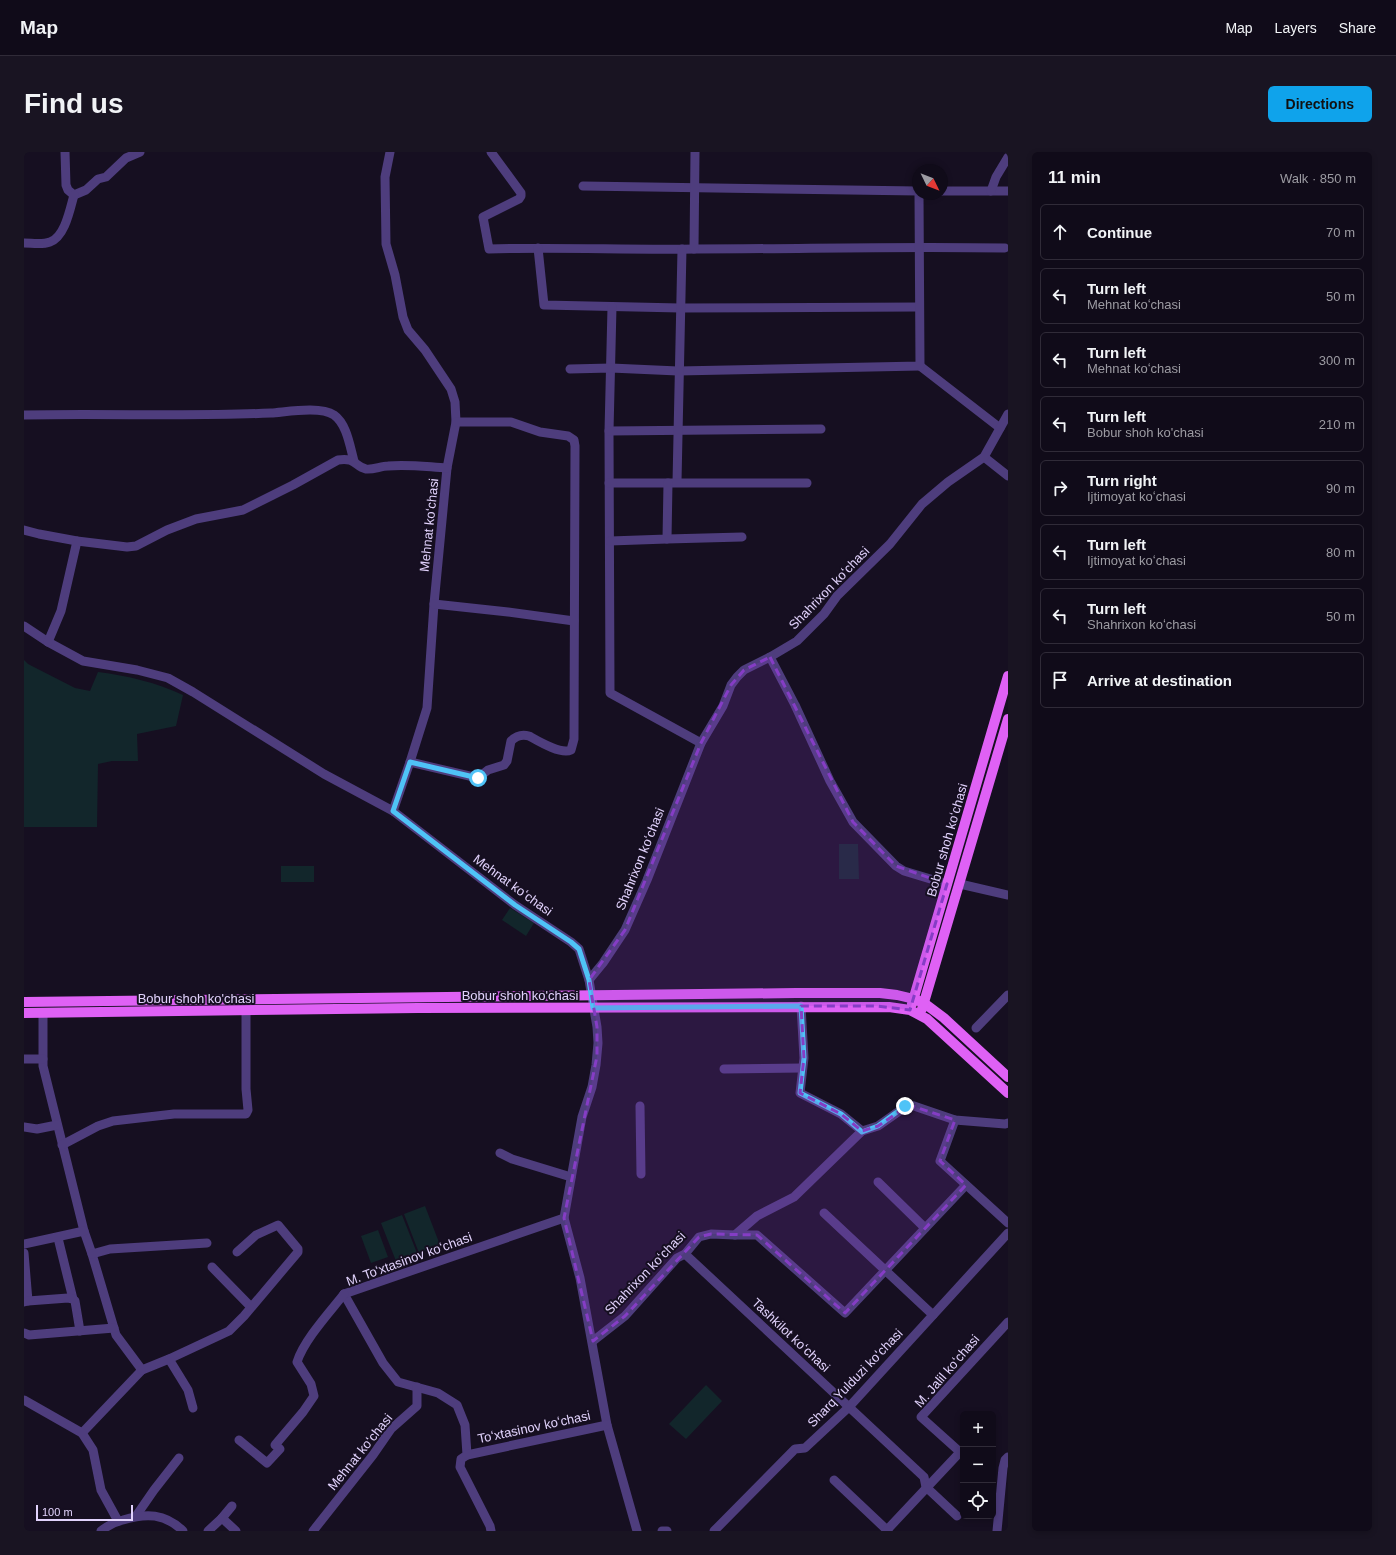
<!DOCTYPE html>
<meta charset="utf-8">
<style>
body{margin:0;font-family:Helvetica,sans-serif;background:#191422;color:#f1f3f6}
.controls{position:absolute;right:12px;bottom:12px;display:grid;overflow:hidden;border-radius:6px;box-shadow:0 2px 6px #0003}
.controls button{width:36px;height:36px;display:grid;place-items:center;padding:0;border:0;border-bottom:1px solid #302b38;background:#100b19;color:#f1f3f6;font:20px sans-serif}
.compass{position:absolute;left:888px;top:12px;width:36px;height:36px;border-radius:50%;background:#100b19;box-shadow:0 2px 6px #0003;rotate:133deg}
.scale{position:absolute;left:12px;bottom:10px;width:97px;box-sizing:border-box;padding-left:4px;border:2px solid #e1d2fc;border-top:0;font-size:11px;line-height:14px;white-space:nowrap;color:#e1d2fc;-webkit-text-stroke:3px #160f21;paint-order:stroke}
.stop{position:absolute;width:12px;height:12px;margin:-9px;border:3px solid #4fc3f7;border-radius:50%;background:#fff}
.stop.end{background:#4fc3f7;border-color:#fff;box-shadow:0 1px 4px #0008}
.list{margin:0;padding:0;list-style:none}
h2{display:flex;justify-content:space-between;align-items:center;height:52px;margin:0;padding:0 16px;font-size:17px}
h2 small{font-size:13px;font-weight:400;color:#9c9ba2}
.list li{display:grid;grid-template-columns:26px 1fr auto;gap:12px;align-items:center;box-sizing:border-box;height:56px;margin:0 8px 8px;padding:0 8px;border:1px solid #302b38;border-radius:6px}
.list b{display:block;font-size:15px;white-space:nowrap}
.list p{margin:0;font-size:13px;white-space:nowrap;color:#9c9ba2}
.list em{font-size:13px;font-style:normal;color:#9c9ba2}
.icon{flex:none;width:22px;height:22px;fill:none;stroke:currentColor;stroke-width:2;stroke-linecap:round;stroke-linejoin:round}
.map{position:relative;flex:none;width:984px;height:1379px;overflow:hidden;border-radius:6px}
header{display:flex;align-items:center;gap:24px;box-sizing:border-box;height:56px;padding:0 20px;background:#100b19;border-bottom:1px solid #302b38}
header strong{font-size:19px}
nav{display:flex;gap:22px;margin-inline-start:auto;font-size:14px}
.intro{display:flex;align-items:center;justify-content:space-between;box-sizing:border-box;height:96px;padding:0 24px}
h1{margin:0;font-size:28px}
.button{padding:10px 18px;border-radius:6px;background:#0fa3eb;color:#111;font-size:14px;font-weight:700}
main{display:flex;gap:24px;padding:0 24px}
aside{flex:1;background:#100b19;border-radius:6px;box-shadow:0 2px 6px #0003}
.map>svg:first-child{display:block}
.green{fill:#12262b}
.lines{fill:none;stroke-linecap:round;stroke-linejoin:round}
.minor{stroke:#4e3d7d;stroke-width:9}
.major{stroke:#df61f5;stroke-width:10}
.route{stroke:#4fc3f7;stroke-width:5}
.marked{fill:#853dc5;fill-opacity:0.2;stroke:#853dc5;stroke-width:3;stroke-dasharray:8 5;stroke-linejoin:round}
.labels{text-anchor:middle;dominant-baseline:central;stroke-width:4;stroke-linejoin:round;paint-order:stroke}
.street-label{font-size:13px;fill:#e1d2fc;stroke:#160f21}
</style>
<header>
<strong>Map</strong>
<nav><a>Map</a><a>Layers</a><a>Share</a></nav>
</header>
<div class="intro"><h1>Find us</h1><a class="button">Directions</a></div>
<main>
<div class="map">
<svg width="984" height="1379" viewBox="0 0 984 1379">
<rect width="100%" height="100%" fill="#160f21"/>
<g class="green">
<path d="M0,508L4,512L51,536L66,539L74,520C104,524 131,530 159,543L152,574L113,582L114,609H88L74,612L73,675H0Z"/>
<polygon points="815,692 834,692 835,727 815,727"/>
<rect x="257" y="714" width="33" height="16"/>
<polygon points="486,756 510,771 502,784 478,768"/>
<polygon points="401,1054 416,1093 395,1101 380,1062"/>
<polygon points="378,1063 393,1101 372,1109 357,1071"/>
<polygon points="354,1078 364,1105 347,1111 337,1084"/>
<polygon points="682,1233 698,1249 662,1287 645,1272"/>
</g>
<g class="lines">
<g class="minor">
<polyline points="41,0 42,33 44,38 50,43 62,38 74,27 82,25 102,6 116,0"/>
<polyline points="366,0 361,25 362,92 371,123 379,165 384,178 401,198 427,237 431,250 432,270 423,316 410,452 403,556 386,610 369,659 491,753 547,790 555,797 565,828 573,875 574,891 572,913 568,935 558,965 540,1066 556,1126 583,1273 613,1379"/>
<path d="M467,0L497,41V44L495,47L459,65L465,97C534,95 602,98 671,97C774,97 878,94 981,96"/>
<polyline points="559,34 894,39"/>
<polyline points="918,39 984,39"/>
<polyline points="967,39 972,25 984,5"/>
<path d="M0,91C8,91 18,93 26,90C41,85 46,57 50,43"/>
<polyline points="514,96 520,153 656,156 895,155"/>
<polyline points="670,97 671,0"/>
<polyline points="588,155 585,279 586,541 677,591"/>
<polyline points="896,214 976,276"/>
<polyline points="546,217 587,216 654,219 896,214 895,42"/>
<path d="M0,263C82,261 165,265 247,261C263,260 296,254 310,263C323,272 326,295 330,309"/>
<polyline points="585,279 797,277"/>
<polyline points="960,305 984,324"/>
<polyline points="653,330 658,97"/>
<polyline points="585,331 783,331"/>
<path d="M0,378L15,382L53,389L103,395L112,394L143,378L172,367L219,358L269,333L314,308C332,305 331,315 342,317C349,318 357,314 364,314C384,312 404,315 423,316"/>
<polyline points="643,387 718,385"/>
<polyline points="586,389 643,387 644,331"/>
<polyline points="410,452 484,460 550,469"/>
<polyline points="0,474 24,490 59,509 113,518 144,526 169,540 300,622 369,659"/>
<polyline points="24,490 37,459 53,389"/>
<polyline points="746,505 771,553 806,629 829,670 872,714 880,719 923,732"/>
<path d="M386,610L454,626L464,618L480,613L483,609L487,589C492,584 498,582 505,584C514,589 537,603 547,598L550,587L551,294L550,288L544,284L516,280L487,270H432"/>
<polyline points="936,732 984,743"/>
<polyline points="565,828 579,811 601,778 623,728 677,591 699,554 707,533 713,525 720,518 746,505 773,489 800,462 813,444 866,392 898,352 924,330 960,305 984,262"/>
<polyline points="777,854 780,906 776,941 817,962 838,979"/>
<polyline points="19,861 19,914 60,1079 68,1102 92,1183 118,1218 58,1281"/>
<polyline points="952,876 984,843"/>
<polyline points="0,907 19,907"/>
<polyline points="700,917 778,916"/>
<polyline points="616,954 617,1022"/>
<polyline points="931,968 916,1009 984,1071"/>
<polyline points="0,975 13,977 33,973"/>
<polyline points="38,993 74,974 89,969 150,962 222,962 224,958 222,937 222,859"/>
<polyline points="476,1001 488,1007 547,1025"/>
<polyline points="854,1030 901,1076"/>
<polyline points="800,1061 909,1163"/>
<polyline points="711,1083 733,1083 821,1161 942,1033"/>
<polyline points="34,1086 49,1147"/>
<polyline points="0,1092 60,1079"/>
<polyline points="0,1101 4,1149 0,1150"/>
<polyline points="68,1102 86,1097 183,1091"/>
<polyline points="661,1102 900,1325 902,1335 933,1364"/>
<polyline points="188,1115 227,1155"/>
<polyline points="320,1142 359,1211 374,1230 414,1241 433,1253 441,1273 443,1303 437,1307 436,1315 466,1374 467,1379"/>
<polyline points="320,1142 540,1066"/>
<polyline points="4,1149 44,1146 49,1147 51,1149 56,1179"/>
<polyline points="0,1181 5,1183 90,1176"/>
<polyline points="569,1189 601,1164 653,1106 661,1102 675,1085 687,1082 711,1083 733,1064 770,1045 838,979 854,974 881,955 885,953 890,954 931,968 981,972 984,971"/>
<polyline points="145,1207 164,1238 169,1256"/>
<polyline points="118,1218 145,1207 205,1179 220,1164 274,1100 274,1097 254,1073 232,1083 213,1100"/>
<polyline points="0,1248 58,1281 69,1298 77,1338 94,1369"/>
<path d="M215,1288L243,1311L256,1297L251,1293L279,1260L290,1244L287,1232L273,1210C280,1188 305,1161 320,1142"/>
<polyline points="936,1300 897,1265 984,1170"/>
<polyline points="443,1303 583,1273"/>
<polyline points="810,1328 864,1379"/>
<polyline points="112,1364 130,1338 155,1306"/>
<polyline points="198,1366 208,1354"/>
<path d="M77,1379C83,1374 91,1370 99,1368C122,1361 141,1361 159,1379"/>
<polyline points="184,1379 198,1366 212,1379"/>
<polyline points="289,1379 349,1303 367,1277 393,1254 393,1235"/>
<polyline points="638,1379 643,1379"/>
<polyline points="690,1379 771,1297 781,1296 825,1255 984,1081"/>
<polyline points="862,1379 939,1297"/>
<polyline points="973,1379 979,1316 981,1308 984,1305"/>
</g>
<g class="major">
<polyline points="0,850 772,841 856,841 873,843 890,847 900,851 920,866 984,925"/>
<polyline points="888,852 984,524"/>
<polyline points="898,857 984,567"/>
<polyline points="0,861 394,856 865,855 886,858 903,867 984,941"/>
</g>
</g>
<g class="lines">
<polyline class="route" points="454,626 386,610 369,659 491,753 547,790 555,797 565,828 569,856 777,854 780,906 776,941 817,962 838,980 854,974 881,954"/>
</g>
<path class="marked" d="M746,505L829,670L872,714L923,732L886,858L852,854H777L780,906L776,941L817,962L838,979L854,974L885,953L931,968L916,1009L942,1033L821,1161L733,1083L687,1082L675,1085L601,1164L569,1189L540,1066L573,904V875L565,828L601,778L677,591L707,533L720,518Z"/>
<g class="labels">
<g class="street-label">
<text transform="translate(405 373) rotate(-84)">Mehnat koʻchasi</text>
<text transform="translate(805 436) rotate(-46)">Shahrixon koʻchasi</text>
<text transform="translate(923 688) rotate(-74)">Bobur shoh koʻchasi</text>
<text transform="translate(616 707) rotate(-68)">Shahrixon koʻchasi</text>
<text transform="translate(489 733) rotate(36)">Mehnat koʻchasi</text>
<text x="496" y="843">Bobur shoh ko'chasi</text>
<text x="172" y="846">Bobur shoh ko'chasi</text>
<text transform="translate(385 1107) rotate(-20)">M. Toʻxtasinov koʻchasi</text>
<text transform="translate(621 1121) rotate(-46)">Shahrixon koʻchasi</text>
<text transform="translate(767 1183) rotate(43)">Tashkilot koʻchasi</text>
<text transform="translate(923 1219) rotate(-49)">M. Jalil koʻchasi</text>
<text transform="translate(831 1226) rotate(-46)">Sharq Yulduzi koʻchasi</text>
<text transform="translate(510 1275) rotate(-12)">Toʻxtasinov koʻchasi</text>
<text transform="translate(336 1300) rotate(-51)">Mehnat koʻchasi</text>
</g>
</g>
</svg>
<div class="controls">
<button>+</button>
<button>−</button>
<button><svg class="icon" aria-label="locate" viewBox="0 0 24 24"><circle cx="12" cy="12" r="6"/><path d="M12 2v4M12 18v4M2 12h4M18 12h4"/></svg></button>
</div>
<svg class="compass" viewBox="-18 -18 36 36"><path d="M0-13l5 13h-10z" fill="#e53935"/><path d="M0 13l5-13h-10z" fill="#9c9ba2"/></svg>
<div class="scale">100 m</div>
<div class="stop" style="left:454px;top:626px"></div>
<div class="stop end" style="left:881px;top:954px"></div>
</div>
<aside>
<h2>11 min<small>Walk · 850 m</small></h2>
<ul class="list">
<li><svg class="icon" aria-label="ahead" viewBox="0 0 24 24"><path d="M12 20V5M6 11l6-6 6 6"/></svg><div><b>Continue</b></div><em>70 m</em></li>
<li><svg class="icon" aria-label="left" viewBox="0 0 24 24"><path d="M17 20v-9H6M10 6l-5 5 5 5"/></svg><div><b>Turn left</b><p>Mehnat koʻchasi</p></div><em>50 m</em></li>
<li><svg class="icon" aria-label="left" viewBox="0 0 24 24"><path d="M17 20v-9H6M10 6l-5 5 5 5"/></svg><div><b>Turn left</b><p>Mehnat koʻchasi</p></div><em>300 m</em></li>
<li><svg class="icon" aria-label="left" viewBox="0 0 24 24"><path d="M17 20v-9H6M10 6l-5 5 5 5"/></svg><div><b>Turn left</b><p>Bobur shoh ko'chasi</p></div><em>210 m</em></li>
<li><svg class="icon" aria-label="right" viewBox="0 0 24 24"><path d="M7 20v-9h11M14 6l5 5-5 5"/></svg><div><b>Turn right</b><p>Ijtimoyat koʻchasi</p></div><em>90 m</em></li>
<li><svg class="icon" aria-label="left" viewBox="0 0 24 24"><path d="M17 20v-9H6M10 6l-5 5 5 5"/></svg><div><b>Turn left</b><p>Ijtimoyat koʻchasi</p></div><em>80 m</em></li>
<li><svg class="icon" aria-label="left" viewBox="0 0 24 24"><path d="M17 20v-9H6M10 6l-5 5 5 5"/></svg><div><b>Turn left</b><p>Shahrixon koʻchasi</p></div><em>50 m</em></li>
<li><svg class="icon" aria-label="arrive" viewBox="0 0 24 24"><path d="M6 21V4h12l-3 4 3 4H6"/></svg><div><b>Arrive at destination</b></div></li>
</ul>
</aside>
</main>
